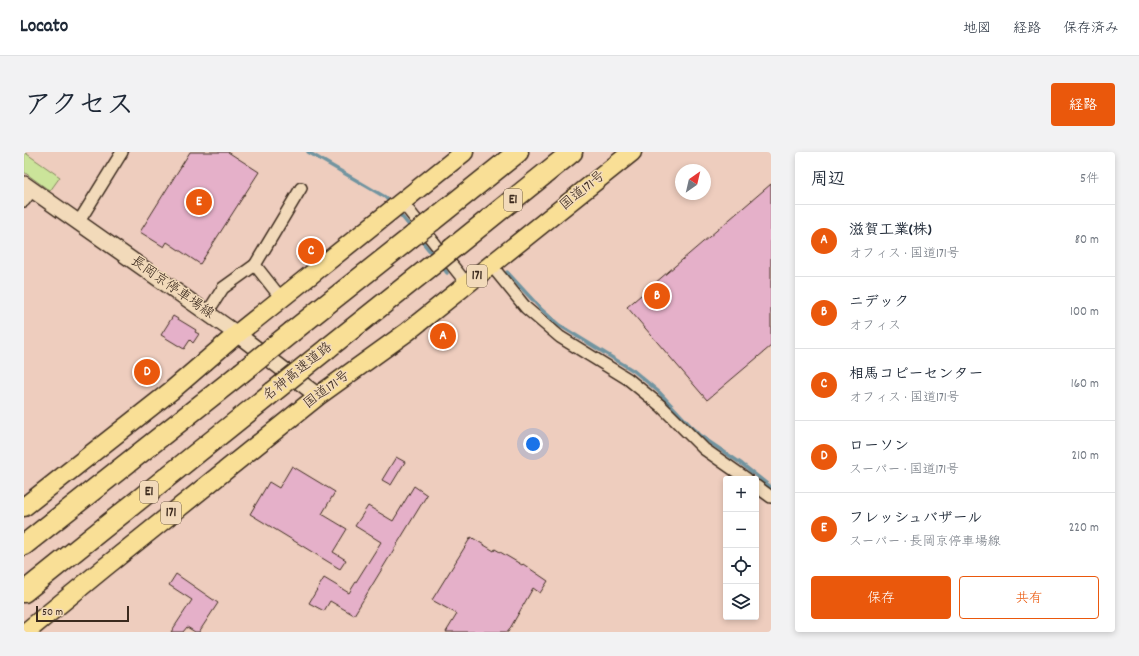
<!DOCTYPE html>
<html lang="ja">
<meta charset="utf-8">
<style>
body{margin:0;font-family:Dekko,"Klee One",sans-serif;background:#f2f2f3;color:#1f2937}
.controls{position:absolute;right:12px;bottom:12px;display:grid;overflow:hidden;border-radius:4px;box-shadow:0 2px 6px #0003}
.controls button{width:36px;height:36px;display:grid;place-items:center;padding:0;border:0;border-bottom:1px solid #e0e1e3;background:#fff;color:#1f2937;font:20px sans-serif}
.compass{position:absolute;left:651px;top:12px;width:36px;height:36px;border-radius:50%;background:#fff;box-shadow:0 2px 6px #0003;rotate:34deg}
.scale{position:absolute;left:12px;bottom:10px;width:93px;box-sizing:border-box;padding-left:4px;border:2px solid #3b2a1e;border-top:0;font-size:11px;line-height:14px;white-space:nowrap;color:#3b2a1e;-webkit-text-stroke:3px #f2daba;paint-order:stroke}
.you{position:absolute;left:509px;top:292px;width:14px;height:14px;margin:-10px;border:3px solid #fff;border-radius:50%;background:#1a73e8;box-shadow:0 0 0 6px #1a73e833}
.badge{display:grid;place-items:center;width:26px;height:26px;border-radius:50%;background:#ea580c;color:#fff;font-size:13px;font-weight:700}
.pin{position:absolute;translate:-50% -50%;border:2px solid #fff;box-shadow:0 1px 4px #0006}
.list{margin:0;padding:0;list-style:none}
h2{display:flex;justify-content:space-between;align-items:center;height:52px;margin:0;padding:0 16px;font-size:17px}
h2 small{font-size:13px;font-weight:400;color:#747a83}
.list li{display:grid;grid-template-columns:26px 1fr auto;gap:12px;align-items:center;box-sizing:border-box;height:72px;padding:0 16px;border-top:1px solid #e0e1e3}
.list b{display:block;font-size:15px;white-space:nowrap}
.list p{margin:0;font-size:13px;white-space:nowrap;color:#747a83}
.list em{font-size:13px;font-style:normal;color:#747a83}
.actions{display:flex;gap:8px;padding:12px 16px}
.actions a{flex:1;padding:9px 0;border:1px solid #ea580c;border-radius:4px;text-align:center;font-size:14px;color:#ea580c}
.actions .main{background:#ea580c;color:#fff}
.icon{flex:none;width:22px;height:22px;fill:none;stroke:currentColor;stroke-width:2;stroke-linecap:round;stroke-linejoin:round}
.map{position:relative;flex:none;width:747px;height:480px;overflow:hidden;border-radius:4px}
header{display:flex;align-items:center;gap:24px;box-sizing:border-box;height:56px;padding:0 20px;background:#fff;border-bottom:1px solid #e0e1e3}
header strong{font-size:19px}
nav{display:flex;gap:22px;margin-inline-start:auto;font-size:14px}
.intro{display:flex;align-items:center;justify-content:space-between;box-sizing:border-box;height:96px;padding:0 24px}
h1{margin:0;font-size:28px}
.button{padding:10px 18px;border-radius:4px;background:#ea580c;color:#fff;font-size:14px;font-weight:700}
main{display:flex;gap:24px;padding:0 24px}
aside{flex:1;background:#fff;border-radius:4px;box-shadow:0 2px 6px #0003}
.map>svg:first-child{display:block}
.green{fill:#cbe49a;stroke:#83875c}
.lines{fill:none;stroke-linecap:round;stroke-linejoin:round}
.stream{stroke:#7194a0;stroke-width:3.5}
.building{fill:#e5b0c9;stroke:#3b2a1e}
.minor-casing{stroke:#3b2a1e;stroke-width:14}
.secondary-casing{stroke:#3b2a1e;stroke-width:18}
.trunk-casing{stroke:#3b2a1e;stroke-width:21}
.motorway-casing{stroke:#3b2a1e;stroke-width:23}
.minor{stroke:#f2daba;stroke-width:11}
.secondary{stroke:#f2daba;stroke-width:15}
.trunk{stroke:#f9df96;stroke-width:18}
.motorway{stroke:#f9df96;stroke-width:20}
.motorway-bridge-casing{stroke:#3b2a1e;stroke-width:23;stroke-linecap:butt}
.motorway-bridge{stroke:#f9df96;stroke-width:20}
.labels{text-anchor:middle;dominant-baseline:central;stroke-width:3;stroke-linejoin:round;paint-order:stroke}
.shield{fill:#f2daba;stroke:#725f4d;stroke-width:1}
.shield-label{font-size:13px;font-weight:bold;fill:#3b2a1e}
.street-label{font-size:14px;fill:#3b2a1e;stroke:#f2daba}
</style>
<header>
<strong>Locato</strong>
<nav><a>地図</a><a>経路</a><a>保存済み</a></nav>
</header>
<div class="intro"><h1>アクセス</h1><a class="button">経路</a></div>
<main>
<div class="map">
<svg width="747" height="480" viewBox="0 0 747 480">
<rect width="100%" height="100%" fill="#eecdbe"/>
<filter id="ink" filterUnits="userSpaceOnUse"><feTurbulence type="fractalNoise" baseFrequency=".025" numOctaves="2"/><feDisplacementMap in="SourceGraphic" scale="8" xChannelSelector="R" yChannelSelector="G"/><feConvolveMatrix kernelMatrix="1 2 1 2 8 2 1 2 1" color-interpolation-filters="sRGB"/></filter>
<g filter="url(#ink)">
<polygon class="green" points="0,0 36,25 26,39 0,20"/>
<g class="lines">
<g class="stream">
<polyline points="284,0 361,45 368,52"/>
<polyline points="374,60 388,77"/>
<polyline points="395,86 409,103"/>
<polyline points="417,113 423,121"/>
<polyline points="483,120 517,157 535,173 610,219 635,240 675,283 718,312 747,335"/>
</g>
</g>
<g class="building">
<polygon points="166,0 204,0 235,20 176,112 143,90 140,95 116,80"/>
<polygon points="747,32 747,194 683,248 603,155"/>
<polygon points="149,164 172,178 171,180 175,182 169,191 166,188 160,197 137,183"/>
<polygon points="372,305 381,310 367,333 358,328"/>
<polygon points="268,314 311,340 298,362 323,377 309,400 322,408 316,417 226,362 245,330 255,336"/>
<polygon points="390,334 403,343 330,463 306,449 300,459 285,451 300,426 325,441 357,390 331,374 344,354 369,369"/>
<polygon points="447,385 470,399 471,397 498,413 499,412 524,429 516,441 509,436 484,480 422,480 433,462 408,448"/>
<polygon points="152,422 194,451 175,480 171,480 163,475 159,480 147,480 168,448 145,433"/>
</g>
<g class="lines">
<g class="minor-casing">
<g id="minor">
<polyline points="0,49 8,38"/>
<polyline points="378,50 443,132"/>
<polyline points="54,71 98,0"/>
<polyline points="467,113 502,156 536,185 604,227 637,254 680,297 723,327"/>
<polyline points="257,146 231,113 277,36"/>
<polyline points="183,161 199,136 231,113"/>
<polyline points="732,334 747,345"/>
</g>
</g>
<g class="secondary-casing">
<polyline id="secondary" points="0,32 213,182 294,244"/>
</g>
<g class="trunk-casing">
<g id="trunk">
<polyline points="0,355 147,239 213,182 440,0"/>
<polyline points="2,480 80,416 294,244 383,180 608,0"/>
</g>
</g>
<g class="motorway-casing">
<g id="motorway">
<polyline points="408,69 494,0"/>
<polyline points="429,96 548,0"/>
<polyline points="269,179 390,83"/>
<polyline points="304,196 412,110"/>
<polyline points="0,393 217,221"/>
<polyline points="0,440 249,240"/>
</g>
</g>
<use href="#minor" class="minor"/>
<use href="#secondary" class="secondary"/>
<use href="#trunk" class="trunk"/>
<use href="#motorway" class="motorway"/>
<g class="motorway-bridge-casing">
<g id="motorway-bridge">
<polyline points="390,83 408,69"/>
<polyline points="412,110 429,96"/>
<polyline points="217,221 269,179"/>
<polyline points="249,240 304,196"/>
</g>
</g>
<use href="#motorway-bridge" class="motorway-bridge"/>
</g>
</g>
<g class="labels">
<g class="shield">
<rect x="480" y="37" width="18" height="22" rx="3"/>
<rect x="443" y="113" width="20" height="22" rx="3"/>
<rect x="116" y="329" width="18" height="22" rx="3"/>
<rect x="137" y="350" width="20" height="22" rx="3"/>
</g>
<g class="shield-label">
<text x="489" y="48">E1</text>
<text x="453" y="124">171</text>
<text x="125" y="340">E1</text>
<text x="147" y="361">171</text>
</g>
<g class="street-label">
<text transform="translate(559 39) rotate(-39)">国道171号</text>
<text transform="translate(148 136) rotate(35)">長岡京停車場線</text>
<text transform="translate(274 220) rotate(-39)">名神高速道路</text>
<text transform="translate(303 238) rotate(-37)">国道171号</text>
</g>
</g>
</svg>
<div class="controls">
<button>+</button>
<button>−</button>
<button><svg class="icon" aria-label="locate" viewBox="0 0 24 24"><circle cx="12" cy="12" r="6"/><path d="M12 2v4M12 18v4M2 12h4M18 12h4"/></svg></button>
<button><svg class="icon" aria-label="layers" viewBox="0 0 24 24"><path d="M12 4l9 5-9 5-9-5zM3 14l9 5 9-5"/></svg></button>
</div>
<svg class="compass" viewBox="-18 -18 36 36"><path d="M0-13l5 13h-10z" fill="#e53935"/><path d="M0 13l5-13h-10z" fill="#747a83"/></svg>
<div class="scale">50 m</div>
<div class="you"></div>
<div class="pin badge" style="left:419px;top:184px">A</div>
<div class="pin badge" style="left:633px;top:144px">B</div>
<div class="pin badge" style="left:287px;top:99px">C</div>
<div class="pin badge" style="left:123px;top:220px">D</div>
<div class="pin badge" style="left:175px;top:50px">E</div>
</div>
<aside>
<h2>周辺<small>5件</small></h2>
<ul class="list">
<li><span class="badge">A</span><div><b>滋賀工業(株)</b><p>オフィス · 国道171号</p></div><em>80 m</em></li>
<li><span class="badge">B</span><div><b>ニデック</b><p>オフィス</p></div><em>100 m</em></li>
<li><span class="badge">C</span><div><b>相馬コピーセンター</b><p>オフィス · 国道171号</p></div><em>160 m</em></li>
<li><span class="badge">D</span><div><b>ローソン</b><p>スーパー · 国道171号</p></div><em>210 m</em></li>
<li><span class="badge">E</span><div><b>フレッシュバザール</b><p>スーパー · 長岡京停車場線</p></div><em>220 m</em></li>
</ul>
<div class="actions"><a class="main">保存</a><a>共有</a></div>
</aside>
</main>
